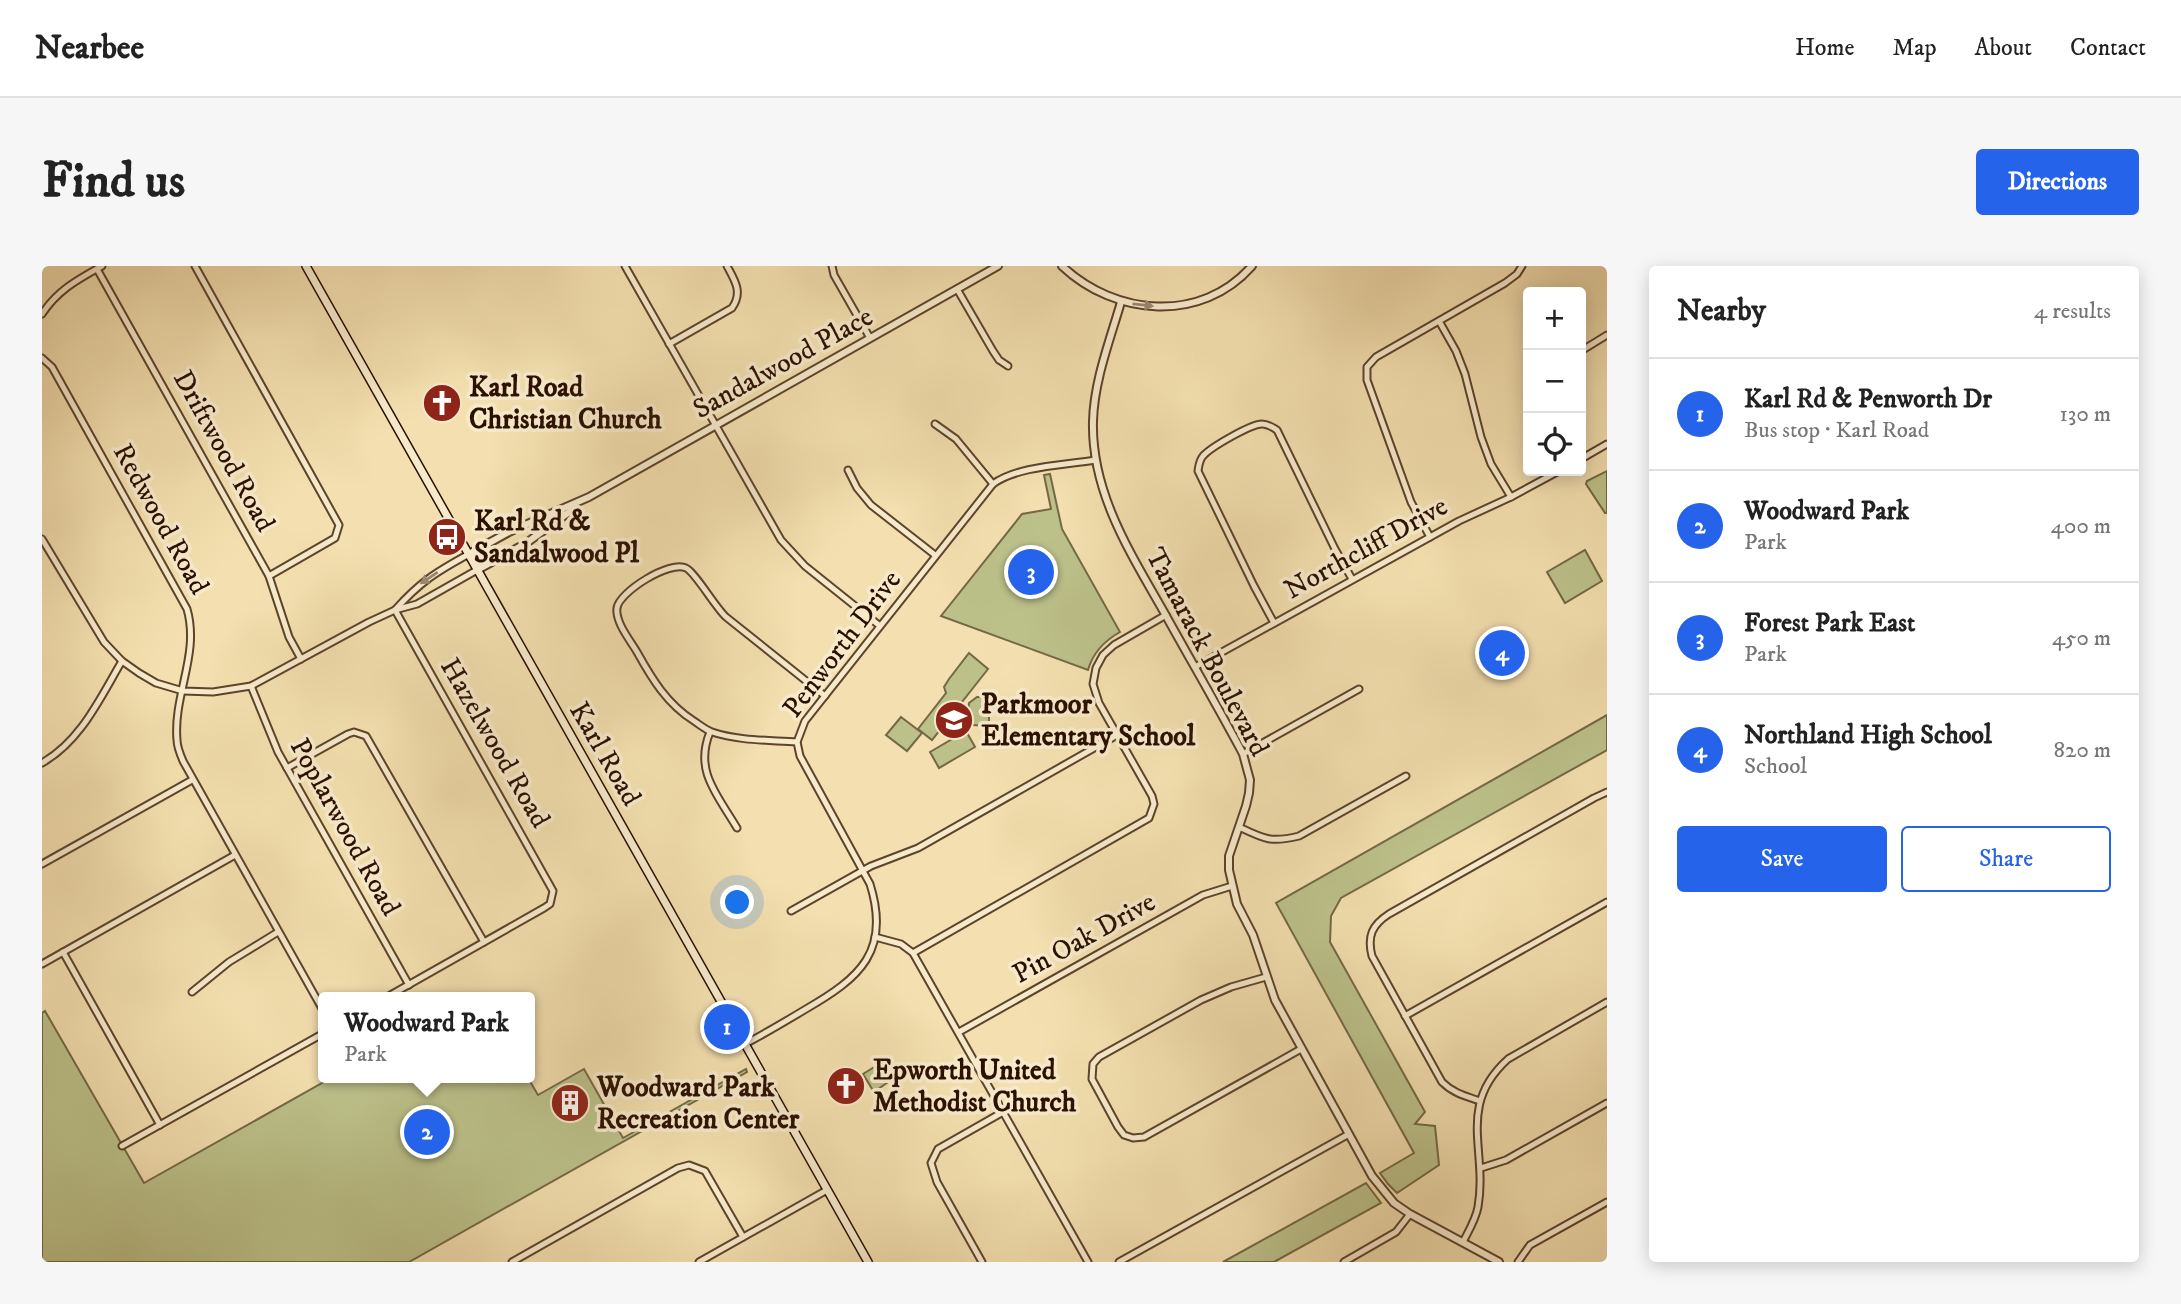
<!DOCTYPE html>
<meta charset="utf-8">
<style>
body{margin:0;font-family:"IM FELL DW Pica",serif;background:#f6f6f6;color:#222}
.controls{position:absolute;right:21px;top:21px;display:grid;overflow:hidden;border-radius:7px;box-shadow:0 4px 18px #0003}
.controls button{width:63px;height:63px;display:grid;place-items:center;padding:0;border:0;border-bottom:2px solid #e0e0e0;background:#fff;color:#222;font:35px sans-serif}
.you{position:absolute;left:696px;top:637px;width:24px;height:24px;margin:-18px;border:5px solid #fff;border-radius:50%;background:#1a73e8;box-shadow:0 0 0 10px #1a73e833}
.badge{display:grid;place-items:center;width:46px;height:46px;border-radius:50%;background:#2563eb;color:#fff;font-size:23px;font-weight:700}
.pin{position:absolute;translate:-50% -50%;border:4px solid #fff;box-shadow:0 2px 7px #0006}
.popup{position:absolute;left:276px;top:726px;width:217px;height:91px;box-sizing:border-box;display:grid;place-content:center;border-radius:7px;background:#fff;filter:drop-shadow(0 2px 5px #0005);font-size:23px;white-space:nowrap;color:#767676}
.popup b{font-size:26px;color:#222}
.popup::after{content:'';position:absolute;left:50%;top:100%;margin-left:-14px;border:14px solid transparent;border-top-color:#fff}
.list{margin:0;padding:0;list-style:none}
h2{display:flex;justify-content:space-between;align-items:center;height:91px;margin:0;padding:0 28px;font-size:30px}
h2 small{font-size:23px;font-weight:400;color:#767676}
.list li{display:grid;grid-template-columns:46px 1fr auto;gap:21px;align-items:center;box-sizing:border-box;height:112px;padding:0 28px;border-top:2px solid #e0e0e0}
.list b{display:block;font-size:26px;white-space:nowrap}
.list p{margin:0;font-size:23px;white-space:nowrap;color:#767676}
.list em{font-size:23px;font-style:normal;color:#767676}
.actions{display:flex;gap:14px;padding:21px 28px}
.actions a{flex:1;padding:16px 0;border:2px solid #2563eb;border-radius:7px;text-align:center;font-size:24px;color:#2563eb}
.actions .main{background:#2563eb;color:#fff}
.icon{flex:none;width:38px;height:38px;fill:none;stroke:currentColor;stroke-width:2;stroke-linecap:round;stroke-linejoin:round}
.map{position:relative;flex:none;width:1565px;height:996px;overflow:hidden;border-radius:7px}
header{display:flex;align-items:center;gap:42px;box-sizing:border-box;height:98px;padding:0 35px;background:#fff;border-bottom:2px solid #e0e0e0}
header strong{font-size:33px}
nav{display:flex;gap:38px;margin-inline-start:auto;font-size:24px}
.intro{display:flex;align-items:center;justify-content:space-between;box-sizing:border-box;height:168px;padding:0 42px}
h1{margin:0;font-size:49px}
.button{padding:18px 32px;border-radius:7px;background:#2563eb;color:#fff;font-size:24px;font-weight:700}
main{display:flex;gap:42px;padding:0 42px}
aside{flex:1;background:#fff;border-radius:7px;box-shadow:0 4px 18px #0003}
.map>svg:first-child{display:block}
.green{fill:#bcc18a;stroke:#746845;stroke-width:2}
.lines{fill:none;stroke-linecap:round;stroke-linejoin:round}
.minor-casing{stroke:#5d432c;stroke-width:9}
.tertiary-casing{stroke:#5d432c;stroke-width:10}
.secondary-casing{stroke:#2b0f00;stroke-width:10}
.minor{stroke:#f7eacb;stroke-width:5}
.tertiary{stroke:#f7eacb;stroke-width:6}
.secondary{stroke:#f7eacb;stroke-width:7}
.oneway{fill:#9b8770}
.labels{text-anchor:middle;dominant-baseline:central;stroke-width:7;stroke-linejoin:round;paint-order:stroke}
.street-label{font-size:28px;fill:#2b0f00;stroke:#f7eacb}
.poi-label{font-size:28px;font-weight:bold;fill:#2b0f00;stroke:#f7eacb;text-anchor:start}
</style>
<header>
<strong>Nearbee</strong>
<nav><a>Home</a><a>Map</a><a>About</a><a>Contact</a></nav>
</header>
<div class="intro"><h1>Find us</h1><a class="button">Directions</a></div>
<main>
<div class="map">
<svg width="1565" height="996" viewBox="0 0 1565 996">
<rect width="100%" height="100%" fill="#f3dfaf"/>
<filter id="stains"><feTurbulence type="fractalNoise" baseFrequency=".00286" numOctaves="4"/><feColorMatrix values="0 0 0 0 .2 0 0 0 0 .09 0 0 0 0 .02 0 0 0 .5 -.17"/></filter>
<radialGradient id="worn" r=".72"><stop offset=".6" stop-color="#630" stop-opacity="0"/><stop offset="1" stop-color="#630" stop-opacity=".3"/></radialGradient>
<g class="green">
<polygon points="521,115 525,123 509,132 505,121"/>
<polygon points="1565,205 1565,247 1563,247 1544,218 1545,215"/>
<path d="M1008,208L1020,263L1078,366C1062,375 1051,386 1046,404L899,350L980,248L1009,243L1002,209Z"/>
<polygon points="1543,284 1560,315 1523,337 1505,306"/>
<polygon points="927,387 946,403 890,474 876,463 904,427 902,421 907,413"/>
<polygon points="935,431 943,431 952,440 947,447 947,456 944,460 931,459 925,453 927,437"/>
<polygon points="1565,449 1565,484 1299,632 1289,650 1288,676 1383,846 1373,858 1393,860 1397,899 1355,927 1346,918 1338,907 1372,887 1234,637"/>
<polygon points="859,451 880,467 865,485 844,469"/>
<polygon points="924,465 933,481 897,502 888,486"/>
<polygon points="3,745 102,917 289,812 486,812 496,829 542,803 581,872 704,803 705,806 367,996 0,996 0,747"/>
<polygon points="847,792 856,809 832,826 821,808"/>
<polygon points="1324,917 1339,937 1232,996 1181,996"/>
</g>
<g class="lines">
<g class="minor-casing">
<g id="minor">
<polyline points="153,0 297,259 293,272 227,310"/>
<polyline points="583,0 739,274 763,300 838,360"/>
<polyline points="790,0 792,9 828,72"/>
<polyline points="55,3 227,310 247,371 259,393"/>
<polyline points="915,23 951,85 957,94 966,100"/>
<path d="M0,48C16,24 35,14 60,0"/>
<polyline points="1397,55 1414,85 1423,108 1439,171 1449,198 1469,231"/>
<path d="M627,78L690,42C701,26 693,15 685,0"/>
<polyline points="1539,85 1565,69"/>
<path d="M0,92L10,101L145,343C158,388 131,429 135,474C135,481 138,488 141,495L282,746"/>
<polyline points="893,158 914,173 951,218"/>
<polyline points="1539,193 1565,178"/>
<polyline points="806,204 815,222 829,239 893,289"/>
<polyline points="1388,271 1369,236 1325,114 1325,101 1334,91 1463,17 1475,8 1480,0"/>
<polyline points="0,273 62,376 80,395 97,407 114,417 141,425 171,426 209,420 327,356 353,344 375,338 435,304"/>
<path d="M353,344C378,316 394,306 427,288"/>
<path d="M1232,357L1212,320L1156,205C1157,199 1157,195 1161,190C1169,181 1209,158 1220,158C1226,158 1230,161 1235,164L1293,283L1310,313"/>
<polyline points="1153,401 1417,255 1469,231 1517,205"/>
<polyline points="209,420 236,486 367,719"/>
<path d="M668,466C652,505 675,528 695,562"/>
<path d="M755,476C728,474 697,475 670,466C664,464 658,459 652,455C625,438 610,413 595,386C588,374 573,356 575,342C577,326 628,294 644,302C653,306 673,341 684,351L783,430"/>
<polyline points="1201,488 1317,423"/>
<path d="M0,497C39,475 58,432 80,395"/>
<polyline points="245,502 306,468 312,466 324,470 442,676"/>
<path d="M1197,561C1222,573 1229,577 1257,570L1364,510"/>
<polyline points="0,598 150,514"/>
<polyline points="749,645 829,600 876,582 1075,469"/>
<polyline points="833,671 859,678 871,687 1046,996"/>
<polyline points="21,686 118,859"/>
<polyline points="871,687 1107,552 1112,538 1110,530 1057,437 1051,418 1054,402 1061,389 1072,379 1124,349"/>
<polyline points="0,698 193,589"/>
<polyline points="1224,711 1189,721 1159,734 1057,791 1051,798 1050,813 1076,861 1082,869 1091,872 1102,871 1259,783"/>
<polyline points="150,726 187,696 236,666"/>
<polyline points="345,731 502,642 508,638 511,625 353,344"/>
<polyline points="1363,750 1565,636"/>
<polyline points="917,766 1161,629 1190,620"/>
<path d="M703,778C724,767 744,755 764,743C818,712 849,685 828,618L758,490L755,476L763,455L951,218C975,200 1024,199 1053,194"/>
<path d="M1438,835C1423,830 1411,827 1400,816L1330,690C1325,670 1330,659 1347,648L1552,532L1565,526"/>
<polyline points="80,880 282,767"/>
<polyline points="1439,902 1464,894 1565,837"/>
<path d="M1421,976C1426,966 1434,953 1436,941C1446,884 1414,840 1466,793L1565,736"/>
<polyline points="470,996 636,902 647,899 663,905 701,971"/>
<polyline points="657,996 785,924"/>
<polyline points="940,996 895,916 889,897 896,883 961,846"/>
<polyline points="1077,996 1307,868"/>
<polyline points="1302,996 1354,966 1368,948"/>
<polyline points="1476,996 1488,979 1565,936"/>
</g>
</g>
<g class="tertiary-casing">
<g id="tertiary">
<path d="M1020,0C1073,50 1159,58 1210,0"/>
<path d="M1079,36C1068,74 1052,115 1051,155C1049,227 1089,288 1123,348C1149,395 1176,441 1201,488L1208,514L1207,527L1204,540L1187,590V604L1195,638L1211,669L1233,734L1330,910L1352,937L1368,948L1457,996"/>
<polyline points="427,288 467,266 547,231 956,0"/>
<polyline points="435,304 483,278 534,241"/>
</g>
</g>
<g class="secondary-casing">
<polyline id="secondary" points="264,0 826,996"/>
</g>
<use href="#minor" class="minor"/>
<use href="#tertiary" class="tertiary"/>
<use href="#secondary" class="secondary"/>
</g>
<defs><path id="oneway-solid" d="M-6-.8H1V-3.2L6.5 0L1 3.2V.8H-6Z" transform="scale(1.75)"/></defs>
<g class="oneway">
<use href="#oneway-solid" transform="translate(1101 39) rotate(6)"/>
<use href="#oneway-solid" transform="translate(387 312) rotate(146)"/>
</g>
<defs>
<g id="church-disc" transform="scale(2.0125)"><circle r="9.5" fill="#8f2418" stroke="#f7eacb"/><path d="M-1.2-6h2.4v3.5h3.3v2.4h-3.3V6h-2.4V-.1h-3.3v-2.4h3.3Z" fill="#fff"/></g>
<g id="bus-disc" transform="scale(2.0125)"><circle r="9.5" fill="#8f2418" stroke="#f7eacb"/><path d="M-5-6H5V4H4V6H2V4H-2V6H-4V4H-5ZM-3.5-4V0h7V-4ZM-3.5 1.2v1.5H-2V1.2ZM2 1.2v1.5H3.5V1.2Z" fill="#fff"/></g>
<g id="school-disc" transform="scale(2.0125)"><circle r="9.5" fill="#8f2418" stroke="#f7eacb"/><path d="M0-5L7-2L0 1L-7-2ZM-4 1L0 2.5L4 1V4Q0 6-4 4Z" fill="#fff"/></g>
<g id="building-disc" transform="scale(2.0125)"><circle r="9.5" fill="#8f2418" stroke="#f7eacb"/><path d="M-4-6H4V6H1V3H-1V6H-4ZM-2.5-4.3h1.7v1.8h-1.7ZM.8-4.3h1.7v1.8H.8ZM-2.5-1h1.7V.8h-1.7ZM.8-1h1.7V.8H.8Z" fill="#fff"/></g>
</defs>
<g fill-rule="evenodd">
<use href="#church-disc" x="400" y="137"/>
<use href="#bus-disc" x="405" y="271"/>
<use href="#school-disc" x="912" y="454"/>
<use href="#church-disc" x="804" y="820"/>
<use href="#building-disc" x="528" y="837"/>
</g>
<g class="labels">
<g class="street-label">
<text transform="translate(741 97) rotate(-29)">Sandalwood Place</text>
<text transform="translate(182 185) rotate(61)">Driftwood Road</text>
<text transform="translate(119 253) rotate(61)">Redwood Road</text>
<text transform="translate(1324 282) rotate(-29)">Northcliff Drive</text>
<text transform="translate(800 378) rotate(-53)">Penworth Drive</text>
<text transform="translate(1165 386) rotate(62)">Tamarack Boulevard</text>
<text transform="translate(453 477) rotate(60)">Hazelwood Road</text>
<text transform="translate(563 488) rotate(60)">Karl Road</text>
<text transform="translate(303 561) rotate(61)">Poplarwood Road</text>
<text transform="translate(1042 672) rotate(-29)">Pin Oak Drive</text>
</g>
<g class="poi-label">
<text x="427" y="121">Karl Road<tspan x="427" dy="32">Christian Church</tspan></text>
<text x="432" y="255">Karl Rd &amp;<tspan x="432" dy="32">Sandalwood Pl</tspan></text>
<text x="939" y="438">Parkmoor<tspan x="939" dy="32">Elementary School</tspan></text>
<text x="831" y="804">Epworth United<tspan x="831" dy="32">Methodist Church</tspan></text>
<text x="555" y="821">Woodward Park<tspan x="555" dy="32">Recreation Center</tspan></text>
</g>
</g>
<rect width="100%" height="100%" filter="url(#stains)"/>
<rect width="100%" height="100%" fill="url(#worn)"/>
</svg>
<div class="controls">
<button>+</button>
<button>−</button>
<button><svg class="icon" aria-label="locate" viewBox="0 0 24 24"><circle cx="12" cy="12" r="6"/><path d="M12 2v4M12 18v4M2 12h4M18 12h4"/></svg></button>
</div>
<div class="you"></div>
<div class="pin badge" style="left:685px;top:761px">1</div>
<div class="pin badge" style="left:385px;top:866px">2</div>
<div class="popup"><b>Woodward Park</b>Park</div>
<div class="pin badge" style="left:989px;top:306px">3</div>
<div class="pin badge" style="left:1460px;top:387px">4</div>
</div>
<aside>
<h2>Nearby<small>4 results</small></h2>
<ul class="list">
<li><span class="badge">1</span><div><b>Karl Rd &amp; Penworth Dr</b><p>Bus stop · Karl Road</p></div><em>130 m</em></li>
<li><span class="badge">2</span><div><b>Woodward Park</b><p>Park</p></div><em>400 m</em></li>
<li><span class="badge">3</span><div><b>Forest Park East</b><p>Park</p></div><em>450 m</em></li>
<li><span class="badge">4</span><div><b>Northland High School</b><p>School</p></div><em>820 m</em></li>
</ul>
<div class="actions"><a class="main">Save</a><a>Share</a></div>
</aside>
</main>
